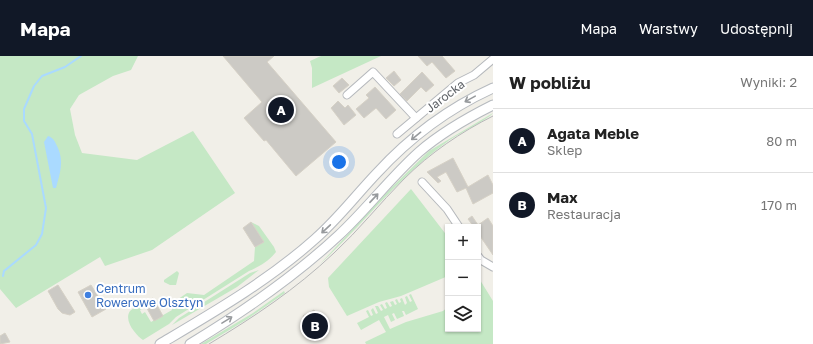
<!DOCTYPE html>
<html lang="pl">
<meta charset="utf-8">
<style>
body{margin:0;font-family:"Golos Text",sans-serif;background:#f2f2f2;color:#222}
.controls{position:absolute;right:12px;bottom:12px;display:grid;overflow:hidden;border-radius:0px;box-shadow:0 1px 3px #0004}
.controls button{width:36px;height:36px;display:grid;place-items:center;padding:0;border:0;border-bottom:1px solid #e0e0e0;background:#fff;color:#222;font:20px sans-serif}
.you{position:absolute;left:339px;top:106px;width:14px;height:14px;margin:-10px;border:3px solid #fff;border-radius:50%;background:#1a73e8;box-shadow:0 0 0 6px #1a73e833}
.badge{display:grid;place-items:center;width:26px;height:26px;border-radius:50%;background:#111827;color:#fff;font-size:13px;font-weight:700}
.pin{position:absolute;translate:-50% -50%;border:2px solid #fff;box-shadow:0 1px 4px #0006}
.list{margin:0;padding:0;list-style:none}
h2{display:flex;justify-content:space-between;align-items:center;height:52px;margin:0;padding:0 16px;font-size:17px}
h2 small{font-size:13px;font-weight:400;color:#767676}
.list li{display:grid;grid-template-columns:26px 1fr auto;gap:12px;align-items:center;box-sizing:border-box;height:64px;padding:0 16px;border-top:1px solid #e0e0e0}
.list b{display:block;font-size:15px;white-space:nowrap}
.list p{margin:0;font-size:13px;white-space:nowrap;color:#767676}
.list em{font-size:13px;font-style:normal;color:#767676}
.icon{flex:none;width:22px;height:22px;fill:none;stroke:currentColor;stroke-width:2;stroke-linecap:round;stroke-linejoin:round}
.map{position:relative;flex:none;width:493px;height:288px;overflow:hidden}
header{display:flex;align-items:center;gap:24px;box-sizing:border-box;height:56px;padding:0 20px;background:#111827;color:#fff}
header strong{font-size:19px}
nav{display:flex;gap:22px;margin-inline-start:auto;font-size:14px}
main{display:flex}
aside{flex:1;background:#fff}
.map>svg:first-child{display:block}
.green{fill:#c5e8c5}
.water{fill:#aadaff}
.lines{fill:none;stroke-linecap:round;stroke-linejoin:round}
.stream{stroke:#aadaff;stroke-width:2}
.building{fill:#cccac5;stroke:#d6d1c6}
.minor-casing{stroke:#b5b8bc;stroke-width:9}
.secondary-casing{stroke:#b6babf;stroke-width:11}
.minor{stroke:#fff;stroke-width:7}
.secondary{stroke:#fff;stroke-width:9}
.tram{stroke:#b6b7b8;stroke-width:1}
.oneway{stroke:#979a9d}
.shop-dot{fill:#3f7fe0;stroke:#fff;stroke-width:1.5}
.labels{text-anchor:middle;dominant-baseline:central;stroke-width:4;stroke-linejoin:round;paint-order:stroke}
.street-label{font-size:12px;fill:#5f6368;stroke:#fff}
.shop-label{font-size:12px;fill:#366cbe;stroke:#fff;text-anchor:start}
</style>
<header>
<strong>Mapa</strong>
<nav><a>Mapa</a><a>Warstwy</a><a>Udostępnij</a></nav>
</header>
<main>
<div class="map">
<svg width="493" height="288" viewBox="0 0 493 288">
<rect width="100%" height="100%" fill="#f1efe8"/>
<g class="green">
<polygon points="0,0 138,0 131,14 113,20 79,39 70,53 75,79 82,97 137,104 193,75 235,137 152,194 105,210 100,201 16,252 0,233"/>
<polygon points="321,0 381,0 312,32 312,12 310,5"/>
<path d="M493,57C489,63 456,79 447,86C398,121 364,168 320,208L391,132L429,95Z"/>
<polygon points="411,133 448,181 448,220 401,240 379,246 347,260 329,231 328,222"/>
<path d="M251,166L259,170L274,191L276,196C268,206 260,210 249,215L176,261L169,268L143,284C137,280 123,265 130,255C133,252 137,250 140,247L143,252L140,254L142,258L145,256L151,266L172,254L171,248L187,237L204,239L254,205L255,191L264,186Z"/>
<polygon points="259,214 237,231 172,269 179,262 250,217"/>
<polygon points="177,215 179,217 176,229 170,229 164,226 164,224"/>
<polygon points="480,224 493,245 493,288 366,288 365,286 386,276 379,264 361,274 357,267 369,261 366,255 368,254 371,260 373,259 371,254 373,252 376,258 378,257 375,250 378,250 381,255 383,254 380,249 382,248 385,253 387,252 385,247 387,246 390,251 392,250 390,246 393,245 395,249 397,248 395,244 397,243 399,247 401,246 400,243 402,242 405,249 407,247 405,241 407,240 410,246 412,245 409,239 411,238 418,253 406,259 404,255 402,255 404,260 397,263 394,257 392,258 395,264 391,266 388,259 384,261 390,273 406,266 443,255 448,251 448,273 478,273 478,225"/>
<polygon points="284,235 285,237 246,264 206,288 201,288 253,257"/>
</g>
<path class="water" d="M48,80C54,82 55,86 58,92C64,106 60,117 56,132H53L44,86Z"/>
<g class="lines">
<polyline class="stream" points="3,220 4,215 36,189 42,178 46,152 32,78 24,65 24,53 34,30 42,20 65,11 81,0"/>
</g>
<g class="building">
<polygon points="223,0 274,0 267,6 336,86 296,120 266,84 264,85 244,62 262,46"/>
<polygon points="418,0 442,0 455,15 446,22 432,6 427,10"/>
<polygon points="394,15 401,24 394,30 386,22"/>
<polygon points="422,16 434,29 426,36 421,31 407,45 400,38"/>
<polygon points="342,22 349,29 339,37 333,30"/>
<polygon points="375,31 396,54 386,63 376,52 364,62 356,53 369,42 366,39"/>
<polygon points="338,45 345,52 348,49 356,59 344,69 331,52"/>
<polygon points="453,102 468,131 488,119 493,129 493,137 473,148 466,132 457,136 446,116 437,121 441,125 438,127 427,116"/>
<polygon points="472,160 478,169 488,162 493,170 493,199 478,177 478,171 474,171 468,163"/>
<polygon points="251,166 264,186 255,191 243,172"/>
<polygon points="58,229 75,256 70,259 62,257 58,253 48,235"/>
<polygon points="91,229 106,253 92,261 78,236"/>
<polygon points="153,242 163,260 154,265 144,247"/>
<polygon points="314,254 327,275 315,282 303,260"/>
<polygon points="5,277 10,286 0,288 0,280"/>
</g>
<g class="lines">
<g class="minor-casing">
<g id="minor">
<polyline points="347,39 373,16 416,62"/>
<polyline points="397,78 458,27 474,19 493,3"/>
<polyline points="422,126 447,153 459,171"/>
<polyline points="478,200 481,204 493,211"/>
</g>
</g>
<g class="secondary-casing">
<g id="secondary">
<path d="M160,288C214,256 268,225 315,183C338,163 356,139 377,117C410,81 449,52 493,32"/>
<path d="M190,288C243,256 294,221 339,179C367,153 390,122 419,96C441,77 467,62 493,49"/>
</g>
</g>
<use href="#minor" class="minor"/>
<use href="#secondary" class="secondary"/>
<path class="tram" d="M209,288C254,261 296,233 334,197C359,174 380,147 404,123C430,97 461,76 493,60"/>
</g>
<defs><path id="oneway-shaft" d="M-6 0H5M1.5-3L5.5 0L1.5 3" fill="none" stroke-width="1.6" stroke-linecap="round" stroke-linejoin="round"/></defs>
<g class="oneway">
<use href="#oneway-shaft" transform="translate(470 43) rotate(151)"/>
<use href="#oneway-shaft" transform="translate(416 80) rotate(141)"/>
<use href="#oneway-shaft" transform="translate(374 142) rotate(-47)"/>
<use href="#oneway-shaft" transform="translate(326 173) rotate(137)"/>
<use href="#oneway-shaft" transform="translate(227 264) rotate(-32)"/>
</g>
<circle class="shop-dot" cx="88" cy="239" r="4"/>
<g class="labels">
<g class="street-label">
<text transform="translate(445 40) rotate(-37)">Jarocka</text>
</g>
<g class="shop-label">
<text x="96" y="232">Centrum<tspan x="96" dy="14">Rowerowe Olsztyn</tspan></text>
</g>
</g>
</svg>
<div class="controls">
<button>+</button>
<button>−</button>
<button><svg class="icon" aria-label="layers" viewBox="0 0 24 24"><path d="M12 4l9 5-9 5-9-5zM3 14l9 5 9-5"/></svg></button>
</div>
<div class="you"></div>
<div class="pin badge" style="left:281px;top:54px">A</div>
<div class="pin badge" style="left:315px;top:270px">B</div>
</div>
<aside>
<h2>W pobliżu<small>Wyniki: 2</small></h2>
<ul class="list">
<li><span class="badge">A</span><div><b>Agata Meble</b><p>Sklep</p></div><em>80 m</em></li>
<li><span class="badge">B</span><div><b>Max</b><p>Restauracja</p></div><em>170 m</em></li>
</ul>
</aside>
</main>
